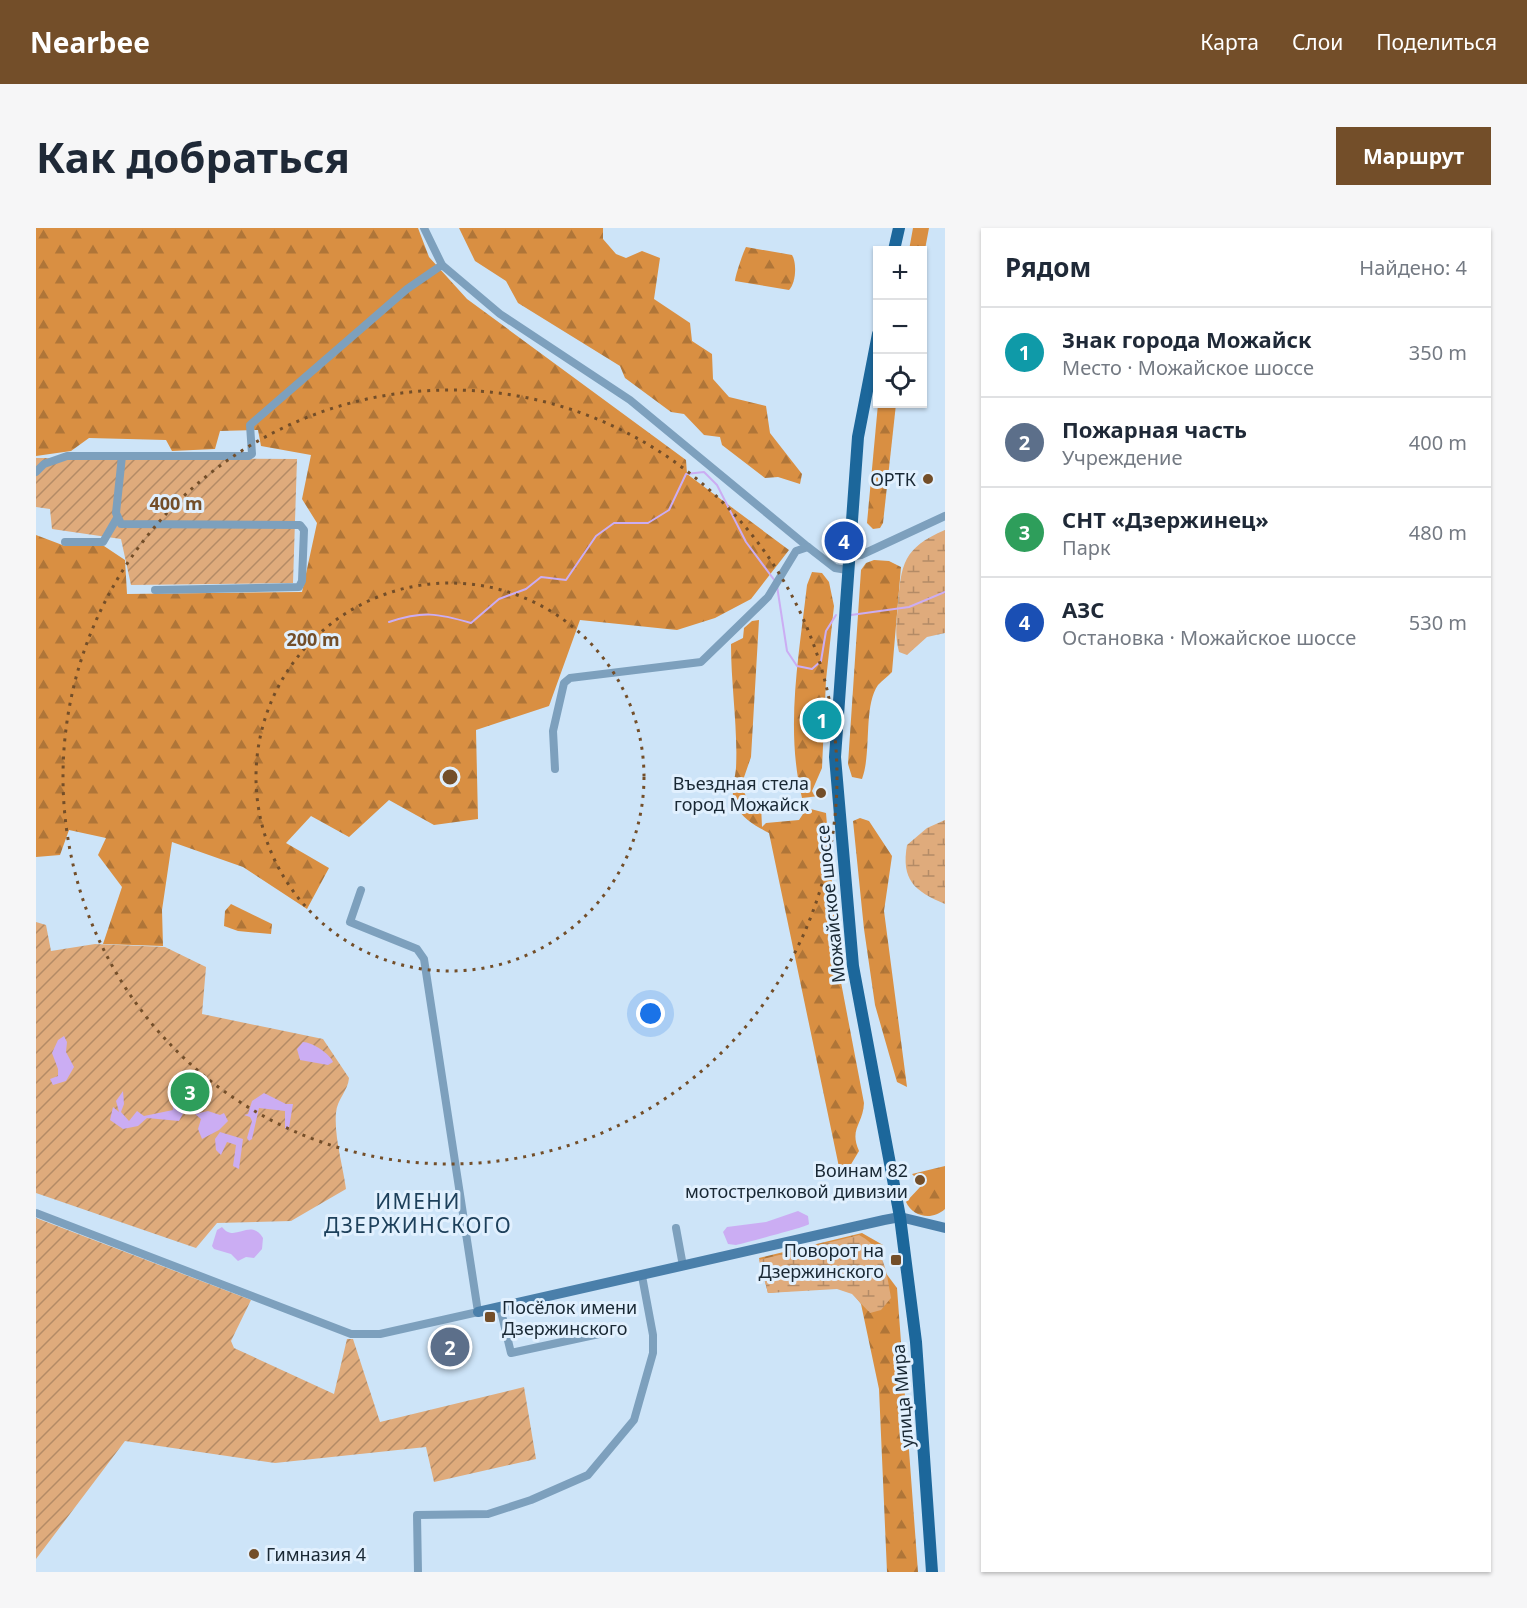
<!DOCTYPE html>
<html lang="ru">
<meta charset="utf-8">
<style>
body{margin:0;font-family:"Noto Sans",sans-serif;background:#f6f6f7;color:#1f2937}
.controls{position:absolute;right:18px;top:18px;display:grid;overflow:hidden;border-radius:0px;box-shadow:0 2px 4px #0004}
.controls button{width:54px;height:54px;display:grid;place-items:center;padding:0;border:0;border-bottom:2px solid #e0e1e3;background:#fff;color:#1f2937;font:30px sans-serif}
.you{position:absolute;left:615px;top:786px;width:21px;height:21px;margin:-15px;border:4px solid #fff;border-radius:50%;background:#1a73e8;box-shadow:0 0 0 9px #1a73e833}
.badge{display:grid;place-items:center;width:39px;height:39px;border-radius:50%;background:#734e29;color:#fff;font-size:20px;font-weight:700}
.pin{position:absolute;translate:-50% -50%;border:3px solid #fff;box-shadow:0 2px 6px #0006}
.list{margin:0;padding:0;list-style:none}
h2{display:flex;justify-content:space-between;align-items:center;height:78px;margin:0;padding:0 24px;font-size:26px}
h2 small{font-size:20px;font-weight:400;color:#747a83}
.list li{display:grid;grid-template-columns:39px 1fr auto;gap:18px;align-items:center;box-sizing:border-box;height:90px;padding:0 24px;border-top:2px solid #e0e1e3}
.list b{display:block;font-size:22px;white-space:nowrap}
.list p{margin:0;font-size:20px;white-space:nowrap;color:#747a83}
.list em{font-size:20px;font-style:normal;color:#747a83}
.icon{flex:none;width:33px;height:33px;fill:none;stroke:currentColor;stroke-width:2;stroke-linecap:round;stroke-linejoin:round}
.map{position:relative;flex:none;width:909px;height:1344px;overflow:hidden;border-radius:0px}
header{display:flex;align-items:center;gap:36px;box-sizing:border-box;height:84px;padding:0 30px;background:#734e29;color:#fff}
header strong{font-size:28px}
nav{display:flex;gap:33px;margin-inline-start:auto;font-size:21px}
.intro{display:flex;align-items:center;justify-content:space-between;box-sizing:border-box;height:144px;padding:0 36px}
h1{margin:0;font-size:42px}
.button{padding:15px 27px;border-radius:0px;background:#734e29;color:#fff;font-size:21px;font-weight:700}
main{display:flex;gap:36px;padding:0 36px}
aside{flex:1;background:#fff;border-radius:0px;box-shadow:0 2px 4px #0004}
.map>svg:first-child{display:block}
.forest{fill:url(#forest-firs)}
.wetland{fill:url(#wetland-marsh)}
.garden{fill:url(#garden-furrows)}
.water{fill:#cbadf3}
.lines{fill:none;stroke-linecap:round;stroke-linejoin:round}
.stream{stroke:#cbadf3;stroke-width:2}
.street{stroke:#7da0bd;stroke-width:8}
.secondary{stroke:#4a7faa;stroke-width:10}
.primary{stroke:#1c679b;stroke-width:12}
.ring{fill:none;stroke:#734e29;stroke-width:3;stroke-dasharray:3 6}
.poi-dot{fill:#734e29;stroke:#e1f0fe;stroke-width:2}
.labels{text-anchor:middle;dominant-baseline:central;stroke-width:6;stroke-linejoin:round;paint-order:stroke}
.poi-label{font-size:18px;fill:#192834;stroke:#e1f0fe;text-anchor:end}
.street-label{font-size:18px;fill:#192834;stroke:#e1f0fe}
.quarter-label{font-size:21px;letter-spacing:1.5px;fill:#1d405b;stroke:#e1f0fe}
.centre{fill:#734e29;stroke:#e1f0fe;stroke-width:3}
.ring-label{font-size:18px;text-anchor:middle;font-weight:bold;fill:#734e29;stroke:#e1f0fe;stroke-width:6;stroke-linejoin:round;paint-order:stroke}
</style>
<header>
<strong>Nearbee</strong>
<nav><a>Карта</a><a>Слои</a><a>Поделиться</a></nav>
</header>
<div class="intro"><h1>Как добраться</h1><a class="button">Маршрут</a></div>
<main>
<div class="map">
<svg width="909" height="1344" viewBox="0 0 909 1344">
<defs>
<pattern id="forest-firs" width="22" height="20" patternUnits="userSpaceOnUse" patternTransform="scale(1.5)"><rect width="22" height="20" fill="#d98f42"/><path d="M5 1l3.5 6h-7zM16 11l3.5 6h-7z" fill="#af7538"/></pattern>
<pattern id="wetland-marsh" width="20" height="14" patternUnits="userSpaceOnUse" patternTransform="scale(1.5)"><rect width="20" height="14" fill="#dfab7c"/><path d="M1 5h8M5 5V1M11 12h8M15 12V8" fill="none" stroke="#b48b66"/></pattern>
<pattern id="garden-furrows" width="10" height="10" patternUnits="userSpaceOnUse" patternTransform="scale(1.5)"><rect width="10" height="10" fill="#dfab7c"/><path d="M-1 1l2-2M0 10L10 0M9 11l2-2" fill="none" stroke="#b48b66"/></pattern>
</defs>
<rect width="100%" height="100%" fill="#cde4f8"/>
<g class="forest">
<polygon points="0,0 382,0 393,29 431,71 650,232 651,246 753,322 715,371 679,390 641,402 544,392 513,478 440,502 442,591 398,597 353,572 313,609 275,588 250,615 293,640 271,681 207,639 136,614 126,682 127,718 67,716 86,659 62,627 70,610 33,602 24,627 0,629 0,307 29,318 68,318 89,332 91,366 266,364 281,295 266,271 275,227 225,218 222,202 184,203 179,221 136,223 130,212 53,210 35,223 0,228"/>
<polygon points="423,0 567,0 567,11 580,26 590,30 606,23 624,30 618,71 654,95 656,113 676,126 677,151 693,169 730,178 734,205 766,246 764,256 742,249 729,250 686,217 684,209 668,207 648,186 635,184 589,150 584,138 482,75 470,53 439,33"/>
<polygon points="877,0 893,0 887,32 886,22 873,22"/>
<path d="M710,19L756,27C761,35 760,55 753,62L699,53C699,48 708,22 710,19Z"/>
<polygon points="842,176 860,176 847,295 844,300 837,301 831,295"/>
<path d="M838,332L853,333L865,339L856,444C852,448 846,453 842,457C827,479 836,524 826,551L816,549L812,536L825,342L830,335Z"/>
<path d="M776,344L786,345L793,354L798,378L790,452L786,540L776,563L778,567L783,568L766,570C749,500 763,428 771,357Z"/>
<path d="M723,392L715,529L705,558L713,574L725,577L726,599L730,595L763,592L771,580L790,585L804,749L828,875C827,897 813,900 823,923L811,943L803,939L733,605C720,598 706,591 699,576C694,564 699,552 700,540C702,499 695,458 695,416L707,410L708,400L716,393Z"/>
<polygon points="824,590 833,593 856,628 848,683 871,859 861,854 839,777 828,701 817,593"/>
<polygon points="195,676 236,696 235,706 202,703 188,698 189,683"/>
<path d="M909,938V981C896,993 877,989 870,974L886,957L888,947L879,949L876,946Z"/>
<polygon points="826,1005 847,1017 843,1036 861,1060 882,1344 851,1344 843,1161 825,1076 811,1058 732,1065 723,1030"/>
</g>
<g class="wetland">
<path d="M909,302V405L891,409L871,427L863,424C859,408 860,394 862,378C865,336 867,320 909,302Z"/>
<path d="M909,592V676C878,663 865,652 871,617L891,600Z"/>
<path d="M823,1007C849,1021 850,1042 855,1070L845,1082L834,1085L816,1066L801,1061L732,1065L723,1032Z"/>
</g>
<g class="garden">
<polygon points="0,230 261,231 257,355 95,357 85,311 16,301 14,281 0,279"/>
<path d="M0,694L10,697L15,723L59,716L129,719L170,739L166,786L287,811L313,850C312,863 301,871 300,885C298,909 307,938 310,961L255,993L181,995L160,1020L0,965Z"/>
<polygon points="0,990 215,1072 195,1113 198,1120 298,1166 311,1111 317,1111 344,1194 488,1159 500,1231 398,1254 390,1219 239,1235 89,1213 0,1331"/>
</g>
<g class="water">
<polygon points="28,808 31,814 30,824 38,839 30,853 17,857 14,851 22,848 22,841 16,825 22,812"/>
<path d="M267,814C276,814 294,826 297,834L292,837L264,832L261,821Z"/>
<polygon points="87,863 88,876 85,884 93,893 101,883 108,888 137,882 136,871 141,870 143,863 150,864 154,873 143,893 111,890 102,898 87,901 74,892 77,879 83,884 80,873"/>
<polygon points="228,865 250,876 257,876 253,900 251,902 249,900 249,883 223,880 216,911 213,913 211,910 216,893 214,889 208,887 212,886 216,873"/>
<polygon points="172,883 184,887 188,885 192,893 183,902 166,911 162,901 165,891 159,886"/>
<polygon points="184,904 207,911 203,941 197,938 200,917 191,914 185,927 180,922 179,911"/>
<path d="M762,983L772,988L773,996C771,999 711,1014 700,1017L692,1016L687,1004L691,999L730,994Z"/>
<path d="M186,999C199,1016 214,989 227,1010L226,1021L218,1030L210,1029L202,1033L195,1026L178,1021L176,1018L181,1002Z"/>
</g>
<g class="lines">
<g class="stream">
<polyline points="741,358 751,423 761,438 776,441 785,433 790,403 800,387"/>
<polyline points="815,387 873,379 909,364"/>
<path d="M353,394C387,383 401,385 435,395L463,371L490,361L505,349L530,352L560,308L578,295H612L633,282L650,246L668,244L681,257L710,314L739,353"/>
</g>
<g class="street">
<polyline points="388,0 406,37 464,86 594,172 772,319 799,340 811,342"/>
<polyline points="86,228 80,285 85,296 264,297 268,302 266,353 263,359 119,362"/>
<polyline points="0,244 8,236 31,228 213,228 216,226 214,197 371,61 406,37"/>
<polyline points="29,314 67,314 81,290"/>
<polyline points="813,329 825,327 909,288"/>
<polyline points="519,541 517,503 528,455 534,450 665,434 732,369 760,323 772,319"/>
<polyline points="0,985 315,1106 344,1106 442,1084 388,731 381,721 314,694 325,662"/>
<polyline points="640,1000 647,1038"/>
<polyline points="464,1079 475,1125 563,1106"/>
<polyline points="382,1344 381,1287 452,1286 495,1272 552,1247 598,1192 617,1125 617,1107 606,1048"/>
</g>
<polyline class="secondary" points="442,1084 848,992 864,989 909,1000"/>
<g class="primary">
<polyline points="858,22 863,0"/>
<polyline points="842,106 822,209 799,529 817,738 864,989 880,1114 896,1344"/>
</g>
</g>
<g class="ring">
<circle cx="414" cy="549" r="194"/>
<circle cx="414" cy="549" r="387"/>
</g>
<g class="poi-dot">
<circle cx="892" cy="251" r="6"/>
<circle cx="785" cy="565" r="6"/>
<circle cx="884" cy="952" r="6"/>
<rect x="854" y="1026" width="12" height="12" rx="3"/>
<rect x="448" y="1083" width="12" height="12" rx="3"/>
<circle cx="218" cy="1326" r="6"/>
</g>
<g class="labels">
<g class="poi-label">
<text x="880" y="251">ОРТК</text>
<text x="773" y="555">Въездная стела<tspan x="773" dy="21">город Можайск</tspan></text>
<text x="872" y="942">Воинам 82<tspan x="872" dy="21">мотострелковой дивизии</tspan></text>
<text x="848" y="1022">Поворот на<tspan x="848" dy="21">Дзержинского</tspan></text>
<text x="466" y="1079" text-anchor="start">Посёлок имени<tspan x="466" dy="21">Дзержинского</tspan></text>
<text x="230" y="1326" text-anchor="start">Гимназия 4</text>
</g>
<g class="street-label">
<text transform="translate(794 676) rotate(-96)">Можайское шоссе</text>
<text transform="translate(866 1168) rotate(-95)">улица Мира</text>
</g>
<g class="quarter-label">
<text x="382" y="973">ИМЕНИ<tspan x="382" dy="24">ДЗЕРЖИНСКОГО</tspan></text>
</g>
</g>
<circle cx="414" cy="549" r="9" class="centre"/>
<g class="ring-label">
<text x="140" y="282">400 m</text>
<text x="277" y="418">200 m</text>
</g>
</svg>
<div class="controls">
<button>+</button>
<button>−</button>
<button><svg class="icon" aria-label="locate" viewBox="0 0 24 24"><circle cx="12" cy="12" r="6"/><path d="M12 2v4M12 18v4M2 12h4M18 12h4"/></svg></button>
</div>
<div class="you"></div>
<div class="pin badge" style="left:786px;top:492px;background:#0f9aa8">1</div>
<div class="pin badge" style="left:414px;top:1119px;background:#5c6f8a">2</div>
<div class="pin badge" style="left:154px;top:864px;background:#2e9e5b">3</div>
<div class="pin badge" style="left:808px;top:313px;background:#1a4fb4">4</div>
</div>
<aside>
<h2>Рядом<small>Найдено: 4</small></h2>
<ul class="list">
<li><span class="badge" style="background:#0f9aa8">1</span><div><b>Знак города Можайск</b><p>Место · Можайское шоссе</p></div><em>350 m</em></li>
<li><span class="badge" style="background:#5c6f8a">2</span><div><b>Пожарная часть</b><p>Учреждение</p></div><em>400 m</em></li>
<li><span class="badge" style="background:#2e9e5b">3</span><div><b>СНТ «Дзержинец»</b><p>Парк</p></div><em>480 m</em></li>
<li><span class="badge" style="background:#1a4fb4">4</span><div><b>АЗС</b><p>Остановка · Можайское шоссе</p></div><em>530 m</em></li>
</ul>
</aside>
</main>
